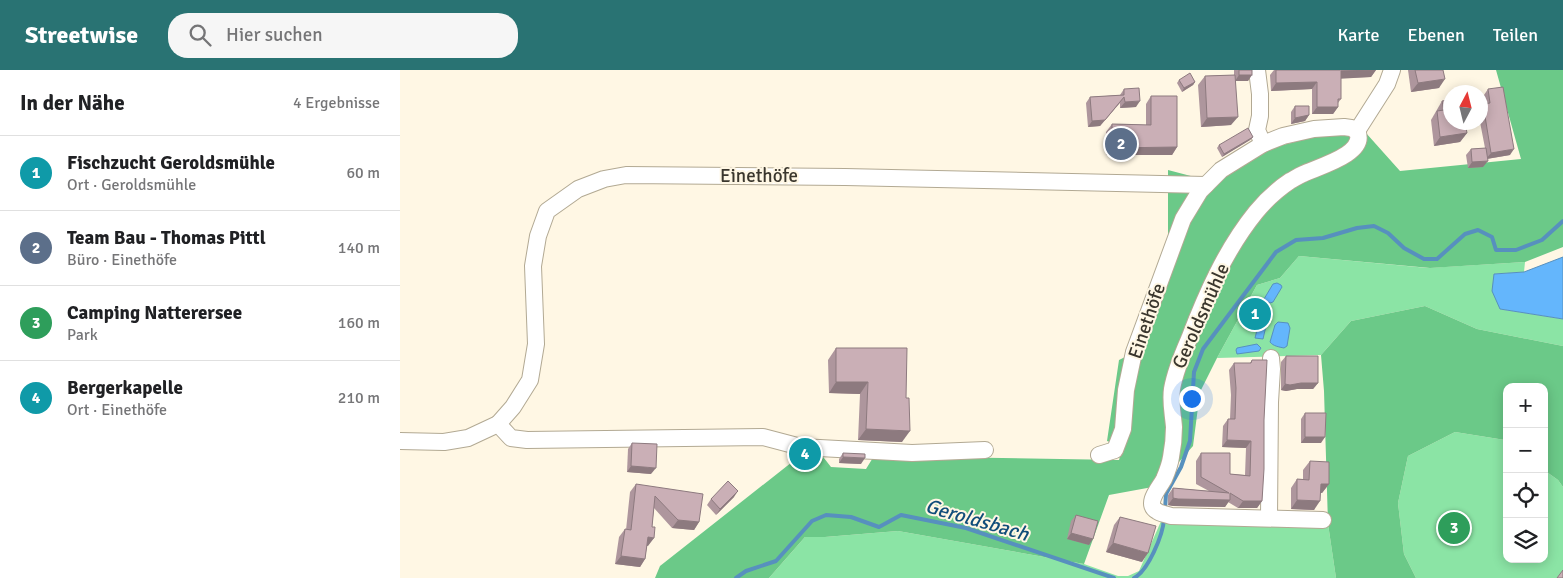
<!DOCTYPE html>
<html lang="de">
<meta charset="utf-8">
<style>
body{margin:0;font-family:Signika,sans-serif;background:#f6f6f6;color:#202124}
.controls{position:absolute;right:15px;bottom:15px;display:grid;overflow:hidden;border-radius:10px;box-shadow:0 2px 12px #0003}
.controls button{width:45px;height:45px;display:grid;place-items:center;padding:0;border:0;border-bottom:1px solid #e0e0e0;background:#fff;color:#202124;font:25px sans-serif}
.compass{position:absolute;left:1043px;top:15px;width:45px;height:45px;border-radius:50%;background:#fff;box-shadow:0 2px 12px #0003;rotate:7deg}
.you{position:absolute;left:791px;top:328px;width:18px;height:18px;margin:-12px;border:4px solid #fff;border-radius:50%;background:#1a73e8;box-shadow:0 0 0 8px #1a73e833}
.badge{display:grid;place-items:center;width:32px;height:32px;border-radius:50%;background:#297373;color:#fff;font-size:16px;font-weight:700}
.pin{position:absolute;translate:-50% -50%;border:2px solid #fff;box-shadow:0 1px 5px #0006}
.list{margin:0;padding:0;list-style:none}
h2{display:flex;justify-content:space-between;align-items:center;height:65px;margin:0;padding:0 20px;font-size:21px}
h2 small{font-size:16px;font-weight:400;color:#757577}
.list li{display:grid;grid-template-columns:32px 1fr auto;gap:15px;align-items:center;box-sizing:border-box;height:75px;padding:0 20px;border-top:1px solid #e0e0e0}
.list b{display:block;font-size:19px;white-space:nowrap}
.list p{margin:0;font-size:16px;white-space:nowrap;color:#757577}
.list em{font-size:16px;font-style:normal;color:#757577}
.icon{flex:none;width:28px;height:28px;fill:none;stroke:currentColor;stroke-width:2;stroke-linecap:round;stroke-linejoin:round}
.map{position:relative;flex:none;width:1163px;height:508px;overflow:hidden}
header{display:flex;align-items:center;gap:30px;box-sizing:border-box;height:70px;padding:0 25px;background:#297373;color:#fff}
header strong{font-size:24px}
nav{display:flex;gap:28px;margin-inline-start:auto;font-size:18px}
.search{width:350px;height:45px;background:#f6f6f6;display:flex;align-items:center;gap:12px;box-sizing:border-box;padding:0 18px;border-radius:20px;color:#757577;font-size:19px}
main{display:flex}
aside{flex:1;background:#fff}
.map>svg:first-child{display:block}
.green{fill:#8be4a5}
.forest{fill:#6bc988}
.water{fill:#64b6fc;stroke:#5790be}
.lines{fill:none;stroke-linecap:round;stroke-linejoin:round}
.stream{stroke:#5790be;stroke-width:4}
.minor-casing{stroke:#b2a993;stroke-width:18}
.minor{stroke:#fff;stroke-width:16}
.wall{fill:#ae969d}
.shaded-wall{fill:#8d7a7f}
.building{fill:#caafb6;stroke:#8d7a7f}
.labels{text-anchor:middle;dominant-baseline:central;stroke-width:4;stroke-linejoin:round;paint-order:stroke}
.street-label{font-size:19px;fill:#3a362d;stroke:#fff7e4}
.water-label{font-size:20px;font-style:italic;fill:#104d7a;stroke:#fff7e4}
</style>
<header>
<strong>Streetwise</strong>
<div class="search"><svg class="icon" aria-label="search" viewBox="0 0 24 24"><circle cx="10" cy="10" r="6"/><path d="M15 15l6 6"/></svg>Hier suchen</div>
<nav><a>Karte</a><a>Ebenen</a><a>Teilen</a></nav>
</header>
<main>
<aside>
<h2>In der Nähe<small>4 Ergebnisse</small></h2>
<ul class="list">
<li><span class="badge" style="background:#0f9aa8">1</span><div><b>Fischzucht Geroldsmühle</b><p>Ort · Geroldsmühle</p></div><em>60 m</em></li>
<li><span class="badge" style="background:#5c6f8a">2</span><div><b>Team Bau - Thomas Pittl</b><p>Büro · Einethöfe</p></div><em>140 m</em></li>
<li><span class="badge" style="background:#2e9e5b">3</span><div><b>Camping Natterersee</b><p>Park</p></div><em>160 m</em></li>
<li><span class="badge" style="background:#0f9aa8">4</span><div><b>Bergerkapelle</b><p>Ort · Einethöfe</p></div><em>210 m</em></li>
</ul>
</aside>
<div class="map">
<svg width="1163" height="508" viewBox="0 0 1163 508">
<rect width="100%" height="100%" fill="#fff7e4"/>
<g class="green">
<polygon points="899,186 1028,198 1125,192 1124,202 1094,204 1100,239 1163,249 1163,276 1077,259 1025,236 951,251 921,285 817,288 857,215 880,208"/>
<polygon points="1055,362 1105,370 1107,372 1107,489 1144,489 1144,400 1158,410 1163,417 1163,508 1016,508 1004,484 998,433 1008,386"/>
<polygon points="762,449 928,454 936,508 369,508 405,467 425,467 498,461 684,494 718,506 728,506 739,501"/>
</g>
<g class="forest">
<polygon points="1096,0 1163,0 1163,177 1125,192 1030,198 899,186 880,208 857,215 817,288 800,322 793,376 758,416 709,425 684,494 498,461 425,467 405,467 369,508 255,508 260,496 406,381 420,383 431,397 466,399 474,386 719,390 723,376 707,371 719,290 729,285 768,182 768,100 806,110 867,79 941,60 966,63 1000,101 1121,89"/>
<polygon points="1025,236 1077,259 1163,276 1163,417 1158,410 1144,400 1144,317 1107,317 1107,372 1105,370 1055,362 1008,386 998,433 1004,484 1016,508 936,508 928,454 924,321 921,285 951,251"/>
</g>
<g class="water">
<polygon points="1163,187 1163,249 1100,239 1092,221 1094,204 1124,202"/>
<polygon points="877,213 881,215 882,217 873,232 870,233 865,231 864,229 873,214"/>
<polygon points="862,240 869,243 863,269 855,268"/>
<path d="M878,252L888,253L890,258L887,276L884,278C879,277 873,276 870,272L875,255Z"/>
<polygon points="857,274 861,278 859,281 837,284 836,280 837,278"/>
</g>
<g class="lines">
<g class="stream">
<polyline points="765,440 766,424 781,397 790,371 794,302 803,279 876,182 896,170 923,168 957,158 974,156 988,163 1004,178 1024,189 1037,189 1065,164 1078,160 1092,167 1096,180 1116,180 1142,170 1163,151"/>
<polyline points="336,508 346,501 376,491 412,451 426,445 451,447 479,457 501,445 566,458 714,508"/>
<path d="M734,508C748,501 763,465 764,449"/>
</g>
<g class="minor-casing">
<g id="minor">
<polyline points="857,0 860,24 860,46 857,60 863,74"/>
<polyline points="98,354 113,337 130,310 136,274 133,196 138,166 147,141 178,119 204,109 226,105 445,107 806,115"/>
<polyline points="0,371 44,372 68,368 98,354 111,368 127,370 363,367 401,377 512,383 585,380"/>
<polyline points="699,385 715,380 723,359 726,320 734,282 783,149 800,121 821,100 863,74 883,66 914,59 944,57 951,58 957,61 987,14 992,0"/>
<polyline points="869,448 870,332 872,299 871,288"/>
<path d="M923,450L771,446C767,444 760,444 757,441C744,434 760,417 764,409C767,402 770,394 771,387C773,377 774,367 774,357C773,344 770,332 772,319C775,302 782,285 789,269C806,224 826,179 856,142C865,131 878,119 890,111C894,109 898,106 903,104C917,97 968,84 957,61"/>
</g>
</g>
<use href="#minor" class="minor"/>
</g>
<g class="wall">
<polygon points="834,0 852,0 848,11 836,11 831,55 801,57 798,15 805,6 834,5"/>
<polygon points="874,0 976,0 971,7 941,8 941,29 938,33 938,37 933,44 912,44 912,19 871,21 870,5"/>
<polygon points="1008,0 1043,0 1039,18 1011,22"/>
<polygon points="779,10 795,12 793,15 782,22 777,13"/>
<polygon points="724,19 736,37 720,38 720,33 700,56 688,57 686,33 690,27 720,25"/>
<polygon points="1088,19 1110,85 1087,89 1083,97 1068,98 1066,85 1071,79 1085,78 1080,52 1080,37 1083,34 1085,34 1084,25"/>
<polygon points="751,26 777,77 772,85 706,85 706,62 712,54 746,55 746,34"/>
<polygon points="1042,31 1067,63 1060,72 1034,76 1031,50"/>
<polygon points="895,36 909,45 905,51 891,54 891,42"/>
<polygon points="853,67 850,70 822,87 817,78 819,75"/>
<polygon points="854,229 860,253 846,250 849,235"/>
<polygon points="436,278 506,328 502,372 458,370 460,324 429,323 428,290"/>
<polygon points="886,286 918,313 913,319 897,319 886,321 881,320 881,292"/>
<polygon points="852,290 864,350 862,431 857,438 838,438 828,432 825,437 773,436 768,435 768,425 773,418 809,421 796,414 796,391 801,383 830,404 845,405 846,378 822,377 823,356 828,349 830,349 831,325 829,300 834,293 850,293"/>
<polygon points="905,343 921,373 901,373 901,349"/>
<polygon points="232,373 251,404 227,402 228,379"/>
<polygon points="443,383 461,394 439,393 439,389"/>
<polygon points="910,391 929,414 922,423 920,423 914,440 891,439 891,418 897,409 903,409 903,400"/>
<polygon points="236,414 299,452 294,460 272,458 254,438 252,457 254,468 247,476 245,489 240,497 215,494 219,467 225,459 226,460 230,422"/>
<polygon points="334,427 316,445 307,435 311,429"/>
<polygon points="676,445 689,475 667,469 671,451"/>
<polygon points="720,447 742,492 706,482 714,455"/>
</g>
<g class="shaded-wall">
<polygon points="976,0 971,7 936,9 941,1"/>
<polygon points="839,5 852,5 848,11 835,11"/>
<polygon points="1045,9 1039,18 1011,22 1018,13"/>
<polygon points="795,12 793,15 782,22 784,18"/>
<polygon points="917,12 912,19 871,21 876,13"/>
<polygon points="724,27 700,56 688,57 692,51"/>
<polygon points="740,31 736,37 720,38 725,32"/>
<polygon points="917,37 938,37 933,44 912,44"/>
<polygon points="909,45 905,51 891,54 895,48"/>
<polygon points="838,47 831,55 801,57 807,48"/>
<polygon points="1067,63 1060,72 1034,76 1040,67"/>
<polygon points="853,67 850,70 822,87 824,84"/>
<polygon points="777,77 772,85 706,85 712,78"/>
<polygon points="1114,79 1110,85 1086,89 1091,83"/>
<polygon points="1088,91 1083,97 1068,98 1072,92"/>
<polygon points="850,244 864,247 860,253 846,250"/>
<polygon points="436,312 468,312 460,324 429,323"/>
<polygon points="901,313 918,313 913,319 897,319 886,321 881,320 885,314"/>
<polygon points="466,359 510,361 502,372 458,370"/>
<polygon points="905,367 925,367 921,373 901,373"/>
<polygon points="827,370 851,371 846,378 822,377"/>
<polygon points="443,387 465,388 461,394 439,393"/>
<polygon points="231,396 256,398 251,404 227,402"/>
<polygon points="921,414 929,414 922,423 915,422"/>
<polygon points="338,421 334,427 316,445 320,439"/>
<polygon points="773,428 830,430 825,437 773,436 768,435"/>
<polygon points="897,430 920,431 914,440 891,439"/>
<polygon points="843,431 862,431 857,438 838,438"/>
<polygon points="278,450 299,452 294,460 272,458"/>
<polygon points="671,463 693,469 689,475 667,469"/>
<polygon points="248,467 254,468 248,476 243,475"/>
<polygon points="713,473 748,483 742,492 706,482"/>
<polygon points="221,486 245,489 240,497 215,494"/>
</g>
<g class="building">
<rect x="839" y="0" width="13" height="5"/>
<polygon points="876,0 975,0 941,1 941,29 938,29 938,37 917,37 917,12 876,13"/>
<polygon points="1015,0 1043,0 1045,9 1018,13"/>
<polygon points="790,3 795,12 784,18 779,10"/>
<polygon points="835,5 838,47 807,48 805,6"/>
<polygon points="1103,17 1114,79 1091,83 1083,34 1090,33 1088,19"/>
<polygon points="739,18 740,31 725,32 724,27 705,50 692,51 690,27 724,25 724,19"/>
<polygon points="751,26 777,26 777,77 712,78 712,54 751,55"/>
<polygon points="1050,30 1050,52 1065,52 1067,63 1040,67 1037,41 1044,40 1042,31"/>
<polygon points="895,36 909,36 909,45 895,48"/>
<polygon points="848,58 853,67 824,84 819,75"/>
<polygon points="1086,78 1088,91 1072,92 1071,79"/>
<polygon points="854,229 867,232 864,247 850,244"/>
<polygon points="436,278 507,278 506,328 509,328 510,361 466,359 468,312 436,312"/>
<polygon points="886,286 918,286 918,313 901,313 890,315 885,314"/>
<polygon points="852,290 867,290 864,350 864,399 862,431 843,431 830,423 830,430 778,429 773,428 773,418 829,423 801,407 801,383 830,383 830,404 850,406 851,371 827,370 828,349 835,349 836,318 834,293 851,293"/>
<polygon points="905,343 926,343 925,367 905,367"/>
<polygon points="232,373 257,374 256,398 231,396"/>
<polygon points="443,383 465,384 465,388 443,387"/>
<polygon points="910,391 929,392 929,414 921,414 920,431 897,430 897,409 909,410"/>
<polygon points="328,411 338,421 320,439 311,429"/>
<polygon points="236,414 303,424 299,452 278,450 255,426 252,457 255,457 254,468 248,467 245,489 221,486 225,459 231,460"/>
<polygon points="676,445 698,451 693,469 671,463"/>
<polygon points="720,447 756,456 748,483 713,473"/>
<polygon points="1163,500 1163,508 1157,508"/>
</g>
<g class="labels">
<g class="street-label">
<text x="359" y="106">Einethöfe</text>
<text transform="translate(801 246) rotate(-66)">Geroldsmühle</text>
<text transform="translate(747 251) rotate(-71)">Einethöfe</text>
</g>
<g class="water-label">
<text transform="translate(577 450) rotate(16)">Geroldsbach</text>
</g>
</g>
</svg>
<div class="controls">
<button>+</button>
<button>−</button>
<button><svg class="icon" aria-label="locate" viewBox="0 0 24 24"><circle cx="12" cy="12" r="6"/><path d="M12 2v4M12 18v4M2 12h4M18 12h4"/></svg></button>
<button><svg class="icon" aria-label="layers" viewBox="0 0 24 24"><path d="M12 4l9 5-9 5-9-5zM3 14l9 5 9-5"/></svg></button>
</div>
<svg class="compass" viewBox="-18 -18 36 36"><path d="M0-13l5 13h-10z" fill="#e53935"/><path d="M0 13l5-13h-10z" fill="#757577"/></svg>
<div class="you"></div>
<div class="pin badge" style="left:855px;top:244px;background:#0f9aa8">1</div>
<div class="pin badge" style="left:721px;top:74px;background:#5c6f8a">2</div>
<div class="pin badge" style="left:1054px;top:458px;background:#2e9e5b">3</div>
<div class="pin badge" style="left:405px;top:384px;background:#0f9aa8">4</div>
</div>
</main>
